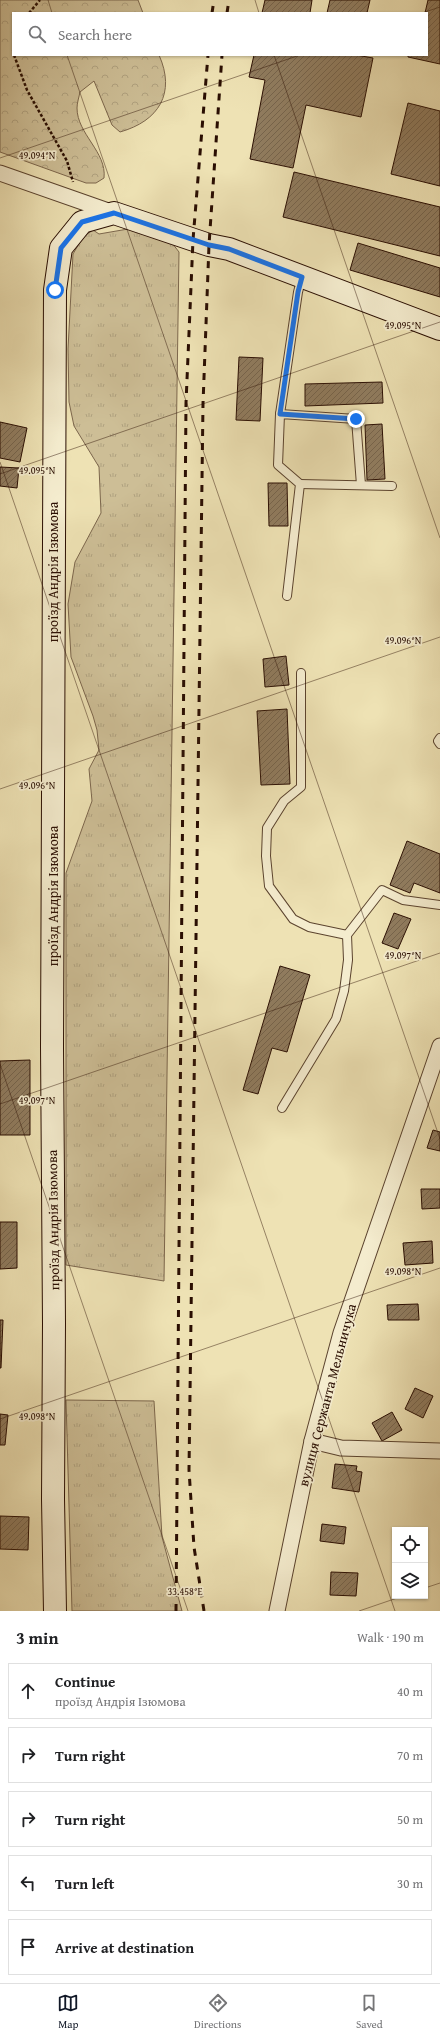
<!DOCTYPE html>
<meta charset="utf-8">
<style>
body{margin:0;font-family:"Gentium Book Plus",serif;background:#f2f2f2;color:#202124}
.controls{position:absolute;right:12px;bottom:12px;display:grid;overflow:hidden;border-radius:0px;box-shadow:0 1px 3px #0004}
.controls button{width:36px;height:36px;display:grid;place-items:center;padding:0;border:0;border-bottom:1px solid #e0e0e0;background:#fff;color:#202124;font:20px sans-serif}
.stop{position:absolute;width:12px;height:12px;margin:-9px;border:3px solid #1a73e8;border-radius:50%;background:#fff}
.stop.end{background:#1a73e8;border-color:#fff;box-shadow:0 1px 4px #0008}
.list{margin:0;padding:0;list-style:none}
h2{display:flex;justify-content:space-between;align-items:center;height:52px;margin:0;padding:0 16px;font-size:17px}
h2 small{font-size:13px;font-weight:400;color:#757577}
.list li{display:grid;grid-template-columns:26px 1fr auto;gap:12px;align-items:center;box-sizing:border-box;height:56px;margin:0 8px 8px;padding:0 8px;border:1px solid #e0e0e0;border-radius:0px}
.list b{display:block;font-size:15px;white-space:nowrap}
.list p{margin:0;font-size:13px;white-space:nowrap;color:#757577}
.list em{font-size:13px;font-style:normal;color:#757577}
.icon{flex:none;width:22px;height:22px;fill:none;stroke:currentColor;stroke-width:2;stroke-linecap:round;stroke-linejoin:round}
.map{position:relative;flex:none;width:440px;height:1611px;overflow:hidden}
.search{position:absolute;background:#fff;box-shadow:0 1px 3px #0004;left:12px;right:12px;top:12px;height:44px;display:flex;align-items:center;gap:10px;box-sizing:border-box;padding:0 14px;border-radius:0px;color:#757577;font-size:15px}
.sheet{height:372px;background:#fff}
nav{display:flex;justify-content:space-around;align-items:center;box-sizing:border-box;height:56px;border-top:1px solid #e0e0e0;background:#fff;font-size:11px;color:#757577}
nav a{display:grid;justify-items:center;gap:2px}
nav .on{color:#111827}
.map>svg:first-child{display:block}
.grass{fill:url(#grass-tufts);stroke:#7c664c}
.forest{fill:url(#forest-crowns);stroke:#7c664c}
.building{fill:url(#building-hatch);stroke:#2a0e02}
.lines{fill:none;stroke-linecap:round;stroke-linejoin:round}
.lane-casing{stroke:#5b432e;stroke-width:10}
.street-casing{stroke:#5b432e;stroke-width:17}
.secondary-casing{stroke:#2a0e02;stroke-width:24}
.path{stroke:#2a0e02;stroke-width:2.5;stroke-dasharray:3 2;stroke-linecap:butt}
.lane{stroke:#f4ecce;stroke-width:8}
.street{stroke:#f4ecce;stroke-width:15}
.secondary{stroke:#f4ecce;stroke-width:22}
.rail{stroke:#2a0e02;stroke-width:3;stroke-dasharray:7 7;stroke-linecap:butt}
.route{stroke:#1a73e8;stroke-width:5}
.ticks{fill:none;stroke:#2a0e02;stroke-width:1;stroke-opacity:0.45}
.labels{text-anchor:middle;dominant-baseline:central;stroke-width:3.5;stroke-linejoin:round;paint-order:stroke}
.street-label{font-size:14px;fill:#2a0e02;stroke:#f4ecce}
.ticks-label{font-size:10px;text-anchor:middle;fill:#2a0e02;stroke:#f4ecce;stroke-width:3.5;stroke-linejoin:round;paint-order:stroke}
</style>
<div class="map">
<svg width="440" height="1611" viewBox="0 0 440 1611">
<defs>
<pattern id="grass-tufts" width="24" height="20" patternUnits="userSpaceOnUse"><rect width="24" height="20" fill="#cdbe96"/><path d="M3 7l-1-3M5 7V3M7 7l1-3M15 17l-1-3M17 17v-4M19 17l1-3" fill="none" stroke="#b0a280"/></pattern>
<pattern id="forest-crowns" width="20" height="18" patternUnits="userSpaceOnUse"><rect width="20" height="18" fill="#cdbe96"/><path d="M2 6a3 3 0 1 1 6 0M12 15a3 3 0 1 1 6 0" fill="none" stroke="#b0a280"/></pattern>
<pattern id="building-hatch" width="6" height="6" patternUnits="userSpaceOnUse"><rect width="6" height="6" fill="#907c5f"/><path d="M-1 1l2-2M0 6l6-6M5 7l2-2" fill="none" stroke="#76644c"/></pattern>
</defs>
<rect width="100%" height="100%" fill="#eee2b4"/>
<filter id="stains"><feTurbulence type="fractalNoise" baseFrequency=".005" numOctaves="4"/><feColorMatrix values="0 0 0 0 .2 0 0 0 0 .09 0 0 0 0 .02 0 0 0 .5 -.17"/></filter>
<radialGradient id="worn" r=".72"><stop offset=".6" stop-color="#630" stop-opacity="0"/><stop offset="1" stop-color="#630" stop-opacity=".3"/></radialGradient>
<g class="grass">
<polygon points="128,229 172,243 179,252 164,1281 66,1265 66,873 92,801 89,769 99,750 97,730 93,716 71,657 68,604 75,562 101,513 99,467 74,426 69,402 68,349 73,254 83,237 93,230 99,234"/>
<polygon points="66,1400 154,1401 162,1537 182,1611 72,1611"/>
</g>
<path class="forest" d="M0,0H138L143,13H13V55H159C176,93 159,121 120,132L112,125L94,81L80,92C79,97 77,103 77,108C77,134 107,152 104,178L96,183H86L0,152Z"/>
<g class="building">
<polygon points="265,0 312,0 310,13 262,13"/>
<polygon points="330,0 370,0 367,13 327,13"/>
<polygon points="428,0 440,0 440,64 408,57 408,55 427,55 427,13 425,13"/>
<polygon points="254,55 356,55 373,58 361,117 306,105 293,168 250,159 265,80 249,77"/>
<polygon points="408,103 440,111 440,186 391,174"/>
<polygon points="294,172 440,207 440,256 283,217"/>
<polygon points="358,243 440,268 440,297 350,270"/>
<polygon points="239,357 263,358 260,421 236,420"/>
<polygon points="382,382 383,403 305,406 305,384"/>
<polygon points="0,422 27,428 20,462 0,458"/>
<polygon points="382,424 385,479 367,480 365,425"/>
<polygon points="0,467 19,468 17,488 0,486"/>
<polygon points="268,483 287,483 288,526 269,526"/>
<polygon points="286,656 289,685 265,687 263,659"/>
<polygon points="287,709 290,784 261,785 257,711"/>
<polygon points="407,841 440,854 440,893 414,883 410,893 390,885"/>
<polygon points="394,913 411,919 398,949 382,943"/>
<polygon points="280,966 310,975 287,1052 272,1048 258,1094 243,1090"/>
<polygon points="30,1060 30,1135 0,1135 0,1061"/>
<polygon points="433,1130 440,1132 440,1151 427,1148"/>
<polygon points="421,1189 440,1189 440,1208 422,1209"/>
<polygon points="0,1222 17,1222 17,1268 0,1269"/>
<polygon points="432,1241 433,1263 405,1265 403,1243"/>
<polygon points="418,1304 419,1320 388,1320 387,1305"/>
<polygon points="0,1320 3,1320 1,1368 0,1368"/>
<polygon points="415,1388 433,1396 423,1418 405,1409"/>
<polygon points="392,1412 402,1430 382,1441 372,1423"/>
<polygon points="0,1414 8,1415 5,1445 0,1445"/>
<polygon points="335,1464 357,1466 356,1471 362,1472 359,1492 332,1488"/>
<polygon points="0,1516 29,1517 28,1550 0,1549"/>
<polygon points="322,1524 346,1527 344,1544 320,1541"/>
<polygon points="331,1572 358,1573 356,1596 330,1595"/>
</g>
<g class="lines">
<g class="lane-casing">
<g id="lane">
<polyline points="280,414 298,292 302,277"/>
<polyline points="300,484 392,486"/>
<polyline points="287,596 300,484 278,465 280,414 356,419 361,485"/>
<polyline points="301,673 301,787 284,801 267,828 266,856 269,886 293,919 309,927 347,935"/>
<polyline points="440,738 438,741 440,744"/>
<polyline points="282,1108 336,1019 344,991 348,960 347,935 382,890 403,900 440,905"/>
</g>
</g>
<g class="street-casing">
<g id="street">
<polyline points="0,173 114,213"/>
<polyline points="312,1441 341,1448 440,1451"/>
<polyline points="277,1611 312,1441 341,1333 440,1046"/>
</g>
</g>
<g class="secondary-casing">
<polyline id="secondary" points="55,1611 53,1499 54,1323 52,1047 55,290 61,248 82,222 114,213 209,245 229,249 440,329"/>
</g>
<g class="path">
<polyline points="29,13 40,0"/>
<polyline points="14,55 27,90 67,161 73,182"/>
</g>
<use href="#lane" class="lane"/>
<use href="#street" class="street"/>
<use href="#secondary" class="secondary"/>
<g class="rail">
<polyline points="212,13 214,0"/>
<polyline points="227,13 229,0"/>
<polyline points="176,1611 186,403 193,240 208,55"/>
<polyline points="204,1611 194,1547 189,1470 203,404 209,245 222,55"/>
</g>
</g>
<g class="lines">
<polyline class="route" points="55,290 61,248 82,222 114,213 209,245 229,249 302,277 298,292 280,414 356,419"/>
</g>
<path class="ticks" d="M48,0L52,13M255,0L259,13M422,13L440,7M67,55L440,1139M274,55L440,538M0,158L300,55M0,462L395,1611M0,474L440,322M0,789L440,637M0,1064L188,1611M0,1104L440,953M0,1419L440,1268M425,1588L440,1583M359,1611L403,1596"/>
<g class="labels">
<g class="street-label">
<text transform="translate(53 572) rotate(-90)">проїзд Андрія Ізюмова</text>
<text transform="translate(53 896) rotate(-90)">проїзд Андрія Ізюмова</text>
<text transform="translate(53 1220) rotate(-91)">проїзд Андрія Ізюмова</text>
<text transform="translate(327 1395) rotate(-75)">вулиця Сержанта Мельничука</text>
</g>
</g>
<g class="ticks-label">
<text x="37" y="159">49.094°N</text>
<text x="403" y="329">49.095°N</text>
<text x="37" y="474">49.095°N</text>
<text x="403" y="644">49.096°N</text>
<text x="37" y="789">49.096°N</text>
<text x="403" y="959">49.097°N</text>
<text x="37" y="1104">49.097°N</text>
<text x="403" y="1275">49.098°N</text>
<text x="37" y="1420">49.098°N</text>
<text x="185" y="1595">33.458°E</text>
</g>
<rect width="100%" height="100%" filter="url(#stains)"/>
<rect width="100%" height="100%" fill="url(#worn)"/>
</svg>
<div class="controls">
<button><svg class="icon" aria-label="locate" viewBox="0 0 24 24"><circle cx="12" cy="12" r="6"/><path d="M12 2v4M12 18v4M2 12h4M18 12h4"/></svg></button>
<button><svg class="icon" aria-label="layers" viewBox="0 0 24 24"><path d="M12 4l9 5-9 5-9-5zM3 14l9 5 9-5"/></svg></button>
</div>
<div class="stop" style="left:55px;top:290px"></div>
<div class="stop end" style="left:356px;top:419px"></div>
<div class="search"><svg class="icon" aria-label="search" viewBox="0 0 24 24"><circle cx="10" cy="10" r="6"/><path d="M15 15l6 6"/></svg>Search here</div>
</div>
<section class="sheet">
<h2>3 min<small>Walk · 190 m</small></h2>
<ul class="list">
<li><svg class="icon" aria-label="ahead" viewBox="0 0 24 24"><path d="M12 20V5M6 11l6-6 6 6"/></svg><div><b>Continue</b><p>проїзд Андрія Ізюмова</p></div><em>40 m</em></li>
<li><svg class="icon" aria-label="right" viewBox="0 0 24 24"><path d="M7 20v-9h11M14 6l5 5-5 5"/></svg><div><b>Turn right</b></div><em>70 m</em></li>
<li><svg class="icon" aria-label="right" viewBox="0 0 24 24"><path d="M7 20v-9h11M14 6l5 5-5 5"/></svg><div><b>Turn right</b></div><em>50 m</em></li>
<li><svg class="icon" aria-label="left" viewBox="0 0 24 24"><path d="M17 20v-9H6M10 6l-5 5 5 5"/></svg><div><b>Turn left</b></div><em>30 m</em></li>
<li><svg class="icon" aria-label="arrive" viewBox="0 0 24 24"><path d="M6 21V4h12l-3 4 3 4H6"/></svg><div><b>Arrive at destination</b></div></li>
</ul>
</section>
<nav>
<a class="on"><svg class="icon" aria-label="map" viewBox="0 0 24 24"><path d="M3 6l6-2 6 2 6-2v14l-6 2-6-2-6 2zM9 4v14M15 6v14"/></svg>Map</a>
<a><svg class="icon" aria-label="directions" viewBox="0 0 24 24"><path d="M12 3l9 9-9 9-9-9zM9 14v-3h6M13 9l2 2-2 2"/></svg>Directions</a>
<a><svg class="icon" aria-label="saved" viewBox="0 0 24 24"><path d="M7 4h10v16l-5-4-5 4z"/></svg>Saved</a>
</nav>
